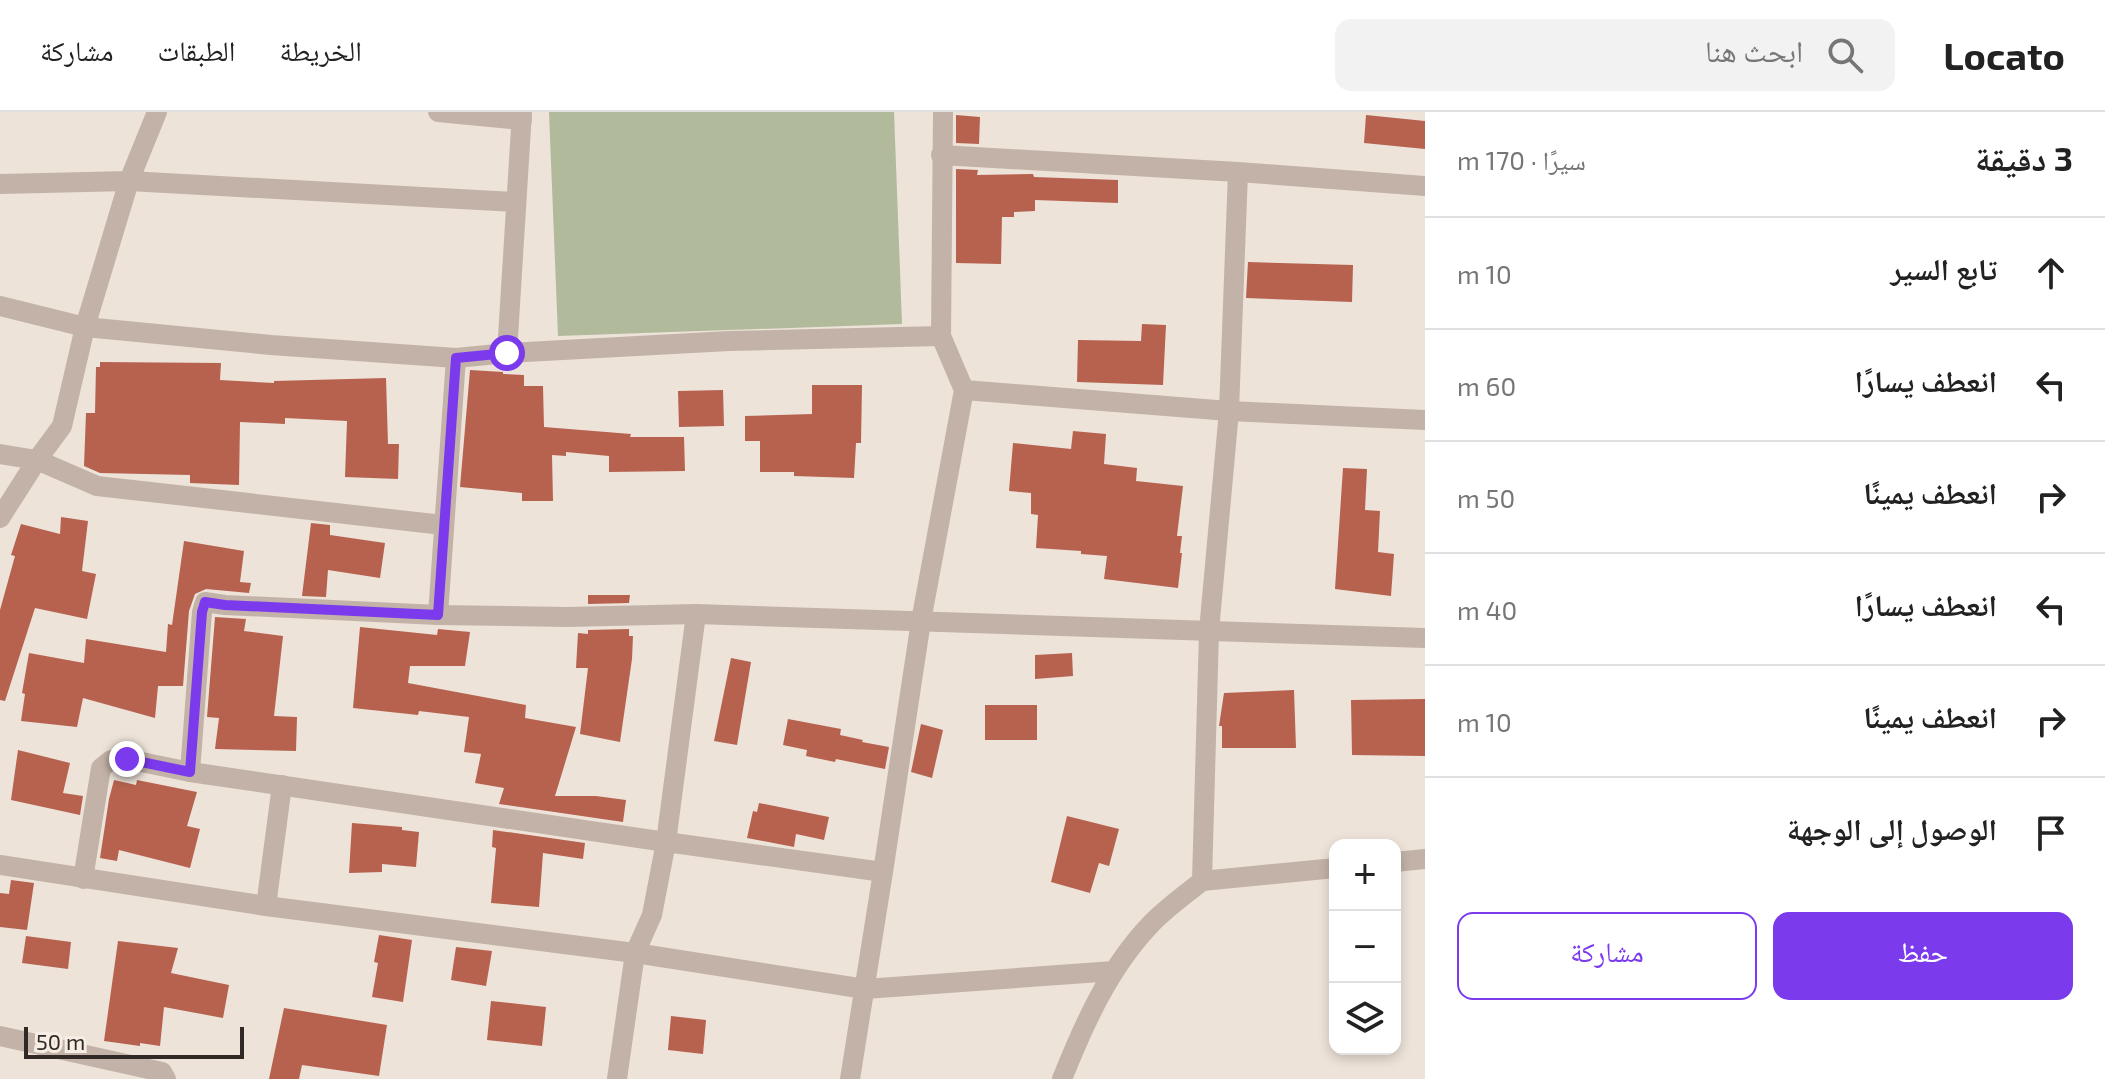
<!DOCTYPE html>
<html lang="ar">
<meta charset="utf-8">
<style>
body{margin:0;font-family:"Exo 2","Noto Naskh Arabic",sans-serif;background:#f2f2f2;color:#222;direction:rtl}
.controls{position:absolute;right:24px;bottom:24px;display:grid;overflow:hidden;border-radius:16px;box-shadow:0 4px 12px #0003}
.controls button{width:72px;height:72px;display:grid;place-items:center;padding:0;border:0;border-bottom:2px solid #e0e0e0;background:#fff;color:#222;font:40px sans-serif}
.scale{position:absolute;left:24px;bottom:20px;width:220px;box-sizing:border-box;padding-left:8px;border:4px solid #312926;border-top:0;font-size:22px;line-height:28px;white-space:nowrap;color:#312926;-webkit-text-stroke:6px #f6ede5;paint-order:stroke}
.stop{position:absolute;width:24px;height:24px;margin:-18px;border:6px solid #7c3aed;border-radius:50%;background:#fff}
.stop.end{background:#7c3aed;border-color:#fff;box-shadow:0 2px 8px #0008}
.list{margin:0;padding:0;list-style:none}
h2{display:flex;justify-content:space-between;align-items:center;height:104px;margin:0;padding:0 32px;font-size:34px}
h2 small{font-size:26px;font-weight:400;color:#767676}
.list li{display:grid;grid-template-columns:52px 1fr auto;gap:24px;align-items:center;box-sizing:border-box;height:112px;padding:0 32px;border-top:2px solid #e0e0e0}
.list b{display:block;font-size:30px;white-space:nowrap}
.list em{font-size:26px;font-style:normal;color:#767676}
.actions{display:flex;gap:16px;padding:24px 32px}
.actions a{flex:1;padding:18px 0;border:2px solid #7c3aed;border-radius:16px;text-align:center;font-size:28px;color:#7c3aed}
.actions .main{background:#7c3aed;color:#fff}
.icon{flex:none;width:44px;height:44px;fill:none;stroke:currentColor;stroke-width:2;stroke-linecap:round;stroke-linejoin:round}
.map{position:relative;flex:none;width:1425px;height:967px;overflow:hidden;direction:ltr}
header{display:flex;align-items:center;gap:48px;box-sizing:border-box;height:112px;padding:0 40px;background:#fff;border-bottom:2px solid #e0e0e0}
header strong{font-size:38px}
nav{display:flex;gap:44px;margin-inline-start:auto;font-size:28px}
.search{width:560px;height:72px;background:#f2f2f2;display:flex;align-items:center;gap:20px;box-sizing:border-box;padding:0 28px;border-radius:16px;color:#767676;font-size:30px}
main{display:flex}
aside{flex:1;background:#fff}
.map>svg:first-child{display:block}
.green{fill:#b1ba9b}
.building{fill:#b6624f}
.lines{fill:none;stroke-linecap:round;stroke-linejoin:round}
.street{stroke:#c3b2a7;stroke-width:20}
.route{stroke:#7c3aed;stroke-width:10}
</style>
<header>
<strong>Locato</strong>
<div class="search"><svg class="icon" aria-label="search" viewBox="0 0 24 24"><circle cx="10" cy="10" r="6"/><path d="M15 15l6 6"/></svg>ابحث هنا</div>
<nav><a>الخريطة</a><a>الطبقات</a><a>مشاركة</a></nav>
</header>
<main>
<aside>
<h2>3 دقيقة<small>سيرًا · 170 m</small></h2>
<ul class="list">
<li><svg class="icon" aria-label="ahead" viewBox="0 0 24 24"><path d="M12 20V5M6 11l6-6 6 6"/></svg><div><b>تابع السير</b></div><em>10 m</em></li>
<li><svg class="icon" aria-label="left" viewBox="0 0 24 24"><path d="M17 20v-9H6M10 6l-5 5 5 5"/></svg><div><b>انعطف يسارًا</b></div><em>60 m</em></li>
<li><svg class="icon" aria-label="right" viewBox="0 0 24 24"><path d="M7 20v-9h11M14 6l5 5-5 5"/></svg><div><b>انعطف يمينًا</b></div><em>50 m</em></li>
<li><svg class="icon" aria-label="left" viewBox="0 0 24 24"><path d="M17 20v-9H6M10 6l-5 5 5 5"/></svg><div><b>انعطف يسارًا</b></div><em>40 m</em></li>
<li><svg class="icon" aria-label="right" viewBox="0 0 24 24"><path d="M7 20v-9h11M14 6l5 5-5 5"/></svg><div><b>انعطف يمينًا</b></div><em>10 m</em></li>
<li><svg class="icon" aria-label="arrive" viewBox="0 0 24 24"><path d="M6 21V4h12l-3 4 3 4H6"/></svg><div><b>الوصول إلى الوجهة</b></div></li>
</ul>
<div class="actions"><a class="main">حفظ</a><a>مشاركة</a></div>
</aside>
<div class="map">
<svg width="1425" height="967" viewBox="0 0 1425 967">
<rect width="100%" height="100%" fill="#ede3d9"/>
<polygon class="green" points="549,0 894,0 902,212 558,224"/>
<g class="building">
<polygon points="956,3 980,5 979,32 956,31"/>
<polygon points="1366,3 1425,9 1425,37 1364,31"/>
<polygon points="956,57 978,58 977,63 1033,62 1034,65 1118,68 1118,91 1035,88 1035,99 1014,100 1014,105 1002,105 1001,152 956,151"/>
<polygon points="1248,150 1353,153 1352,190 1246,186"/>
<polygon points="1142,212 1166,213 1163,273 1077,270 1078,228 1141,229"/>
<polygon points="100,250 221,251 220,268 274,271 274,269 386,266 388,332 399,332 398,367 345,365 347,309 285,306 285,312 240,310 239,373 190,371 190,363 100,361 84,354 86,301 95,301 96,255 100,255"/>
<polygon points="470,258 503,260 503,262 524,263 524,274 543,274 544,315 631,322 630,325 684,325 685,359 609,360 609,344 566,340 566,344 552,343 553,389 522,389 522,381 460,375"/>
<polygon points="812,273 862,273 861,331 856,331 854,366 794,364 794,360 760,360 760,329 745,329 745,304 812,302"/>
<polygon points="723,278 724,314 679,315 678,279"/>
<polygon points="1073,319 1106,322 1104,352 1137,356 1136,369 1183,374 1177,424 1182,424 1180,441 1182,441 1178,476 1104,467 1107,444 1081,442 1081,439 1036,436 1038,403 1031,402 1031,381 1009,379 1013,331 1071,337"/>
<polygon points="1343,356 1367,357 1365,398 1380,399 1378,440 1394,442 1391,484 1335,477"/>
<polygon points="61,405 88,409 82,459 96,462 87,507 35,496 5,589 0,588 0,498 15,444 11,443 21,412 60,422"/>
<polygon points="311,411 330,413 330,423 385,431 380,466 328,458 326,485 302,484"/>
<polygon points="184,429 244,439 240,470 251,471 249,481 206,477 195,482 189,499 183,574 158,574 155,606 83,586 77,615 21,609 25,582 22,581 29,541 84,551 86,527 166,540 168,512 172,513"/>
<polygon points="588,483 630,483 629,491 588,492"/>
<polygon points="215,505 246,507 244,519 283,524 274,604 297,605 296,639 215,637 219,606 207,605"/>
<polygon points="360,515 437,523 438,517 470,520 465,554 410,554 408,571 526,593 525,606 576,615 555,684 596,684 626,688 623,710 499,692 504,676 475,671 481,642 464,640 469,605 419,599 418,603 353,596"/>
<polygon points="629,517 629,524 633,524 632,547 620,630 580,622 588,556 576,556 578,521 588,522 588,518"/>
<polygon points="1072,541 1073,564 1035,567 1035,543"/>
<polygon points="731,546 751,550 737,633 714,629"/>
<polygon points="1294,578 1296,636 1222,636 1222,614 1219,614 1224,581"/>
<polygon points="1425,587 1425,644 1352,643 1351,588"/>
<rect x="985" y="593" width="52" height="35"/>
<polygon points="788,607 841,617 840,623 863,628 862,630 889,635 885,657 836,647 835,650 806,644 807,638 783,633"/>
<polygon points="921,612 943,618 932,666 911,660"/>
<polygon points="18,638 70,651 63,681 83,684 80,703 11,688"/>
<polygon points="114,668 136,673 137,668 197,680 187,714 200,717 190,756 119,738 117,749 100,746 109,687"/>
<polygon points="759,691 829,705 824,728 796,722 794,735 747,726 753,699 757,700"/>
<polygon points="1067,704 1119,717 1109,754 1099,751 1090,781 1051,770"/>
<polygon points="352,711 402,715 402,718 419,720 416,755 382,752 382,760 349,761"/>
<polygon points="493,718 585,731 583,747 543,741 539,795 491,791 496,736 492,735"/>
<polygon points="11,768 34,771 27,818 0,815 0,781 9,782"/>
<polygon points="379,823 412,828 403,890 372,885 378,851 374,850"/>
<polygon points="26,824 71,830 68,857 22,851"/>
<polygon points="118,829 178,836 171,861 229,873 223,906 164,895 160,934 140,931 140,934 104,929"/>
<polygon points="456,835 492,839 486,874 451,868"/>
<polygon points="491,889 546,895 542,934 487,928"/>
<polygon points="284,896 387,913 379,964 302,953 299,967 269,967"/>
<polygon points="671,904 706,908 703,942 668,938"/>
</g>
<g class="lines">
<g class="street">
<polyline points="438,0 522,8"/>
<polyline points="941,43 1238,60 1425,74"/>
<polyline points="0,72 129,69 516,90"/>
<polyline points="0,194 85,215 271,233 456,246 507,241 729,229 941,224"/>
<polyline points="507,241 522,0"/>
<polyline points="964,278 1229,299 1425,308"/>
<polyline points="0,342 37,348 97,374 443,413"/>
<polyline points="0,406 37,348 62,314 85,215 129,69 157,0"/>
<polyline points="438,503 456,246"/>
<polyline points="190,660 202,500 205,490 225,493 438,503 567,505 696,502 1425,526"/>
<polyline points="1395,750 1425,747"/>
<polyline points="0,753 266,794 635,841 865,877 1114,859"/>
<polyline points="83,767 101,656 111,648 127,647 190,660 666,730 696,502"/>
<polyline points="1202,769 1335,756"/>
<polyline points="266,794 282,673"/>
<polyline points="0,924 162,960 166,967"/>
<polyline points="617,967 635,841 652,803 666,730 883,760 921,509 964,278 941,224 943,0"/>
<polyline points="850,967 883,760"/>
<path d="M1062,967C1084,912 1109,856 1150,813C1165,797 1185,783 1202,769L1209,519L1229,299L1238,60"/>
</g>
</g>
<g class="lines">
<polyline class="route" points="127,647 190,660 202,500 205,490 225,493 438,503 456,246 507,241"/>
</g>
</svg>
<div class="controls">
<button>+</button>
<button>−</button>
<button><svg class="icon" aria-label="layers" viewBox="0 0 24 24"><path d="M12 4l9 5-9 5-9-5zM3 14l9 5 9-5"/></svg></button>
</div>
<div class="scale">50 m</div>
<div class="stop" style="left:507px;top:241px"></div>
<div class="stop end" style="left:127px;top:647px"></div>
</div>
</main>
